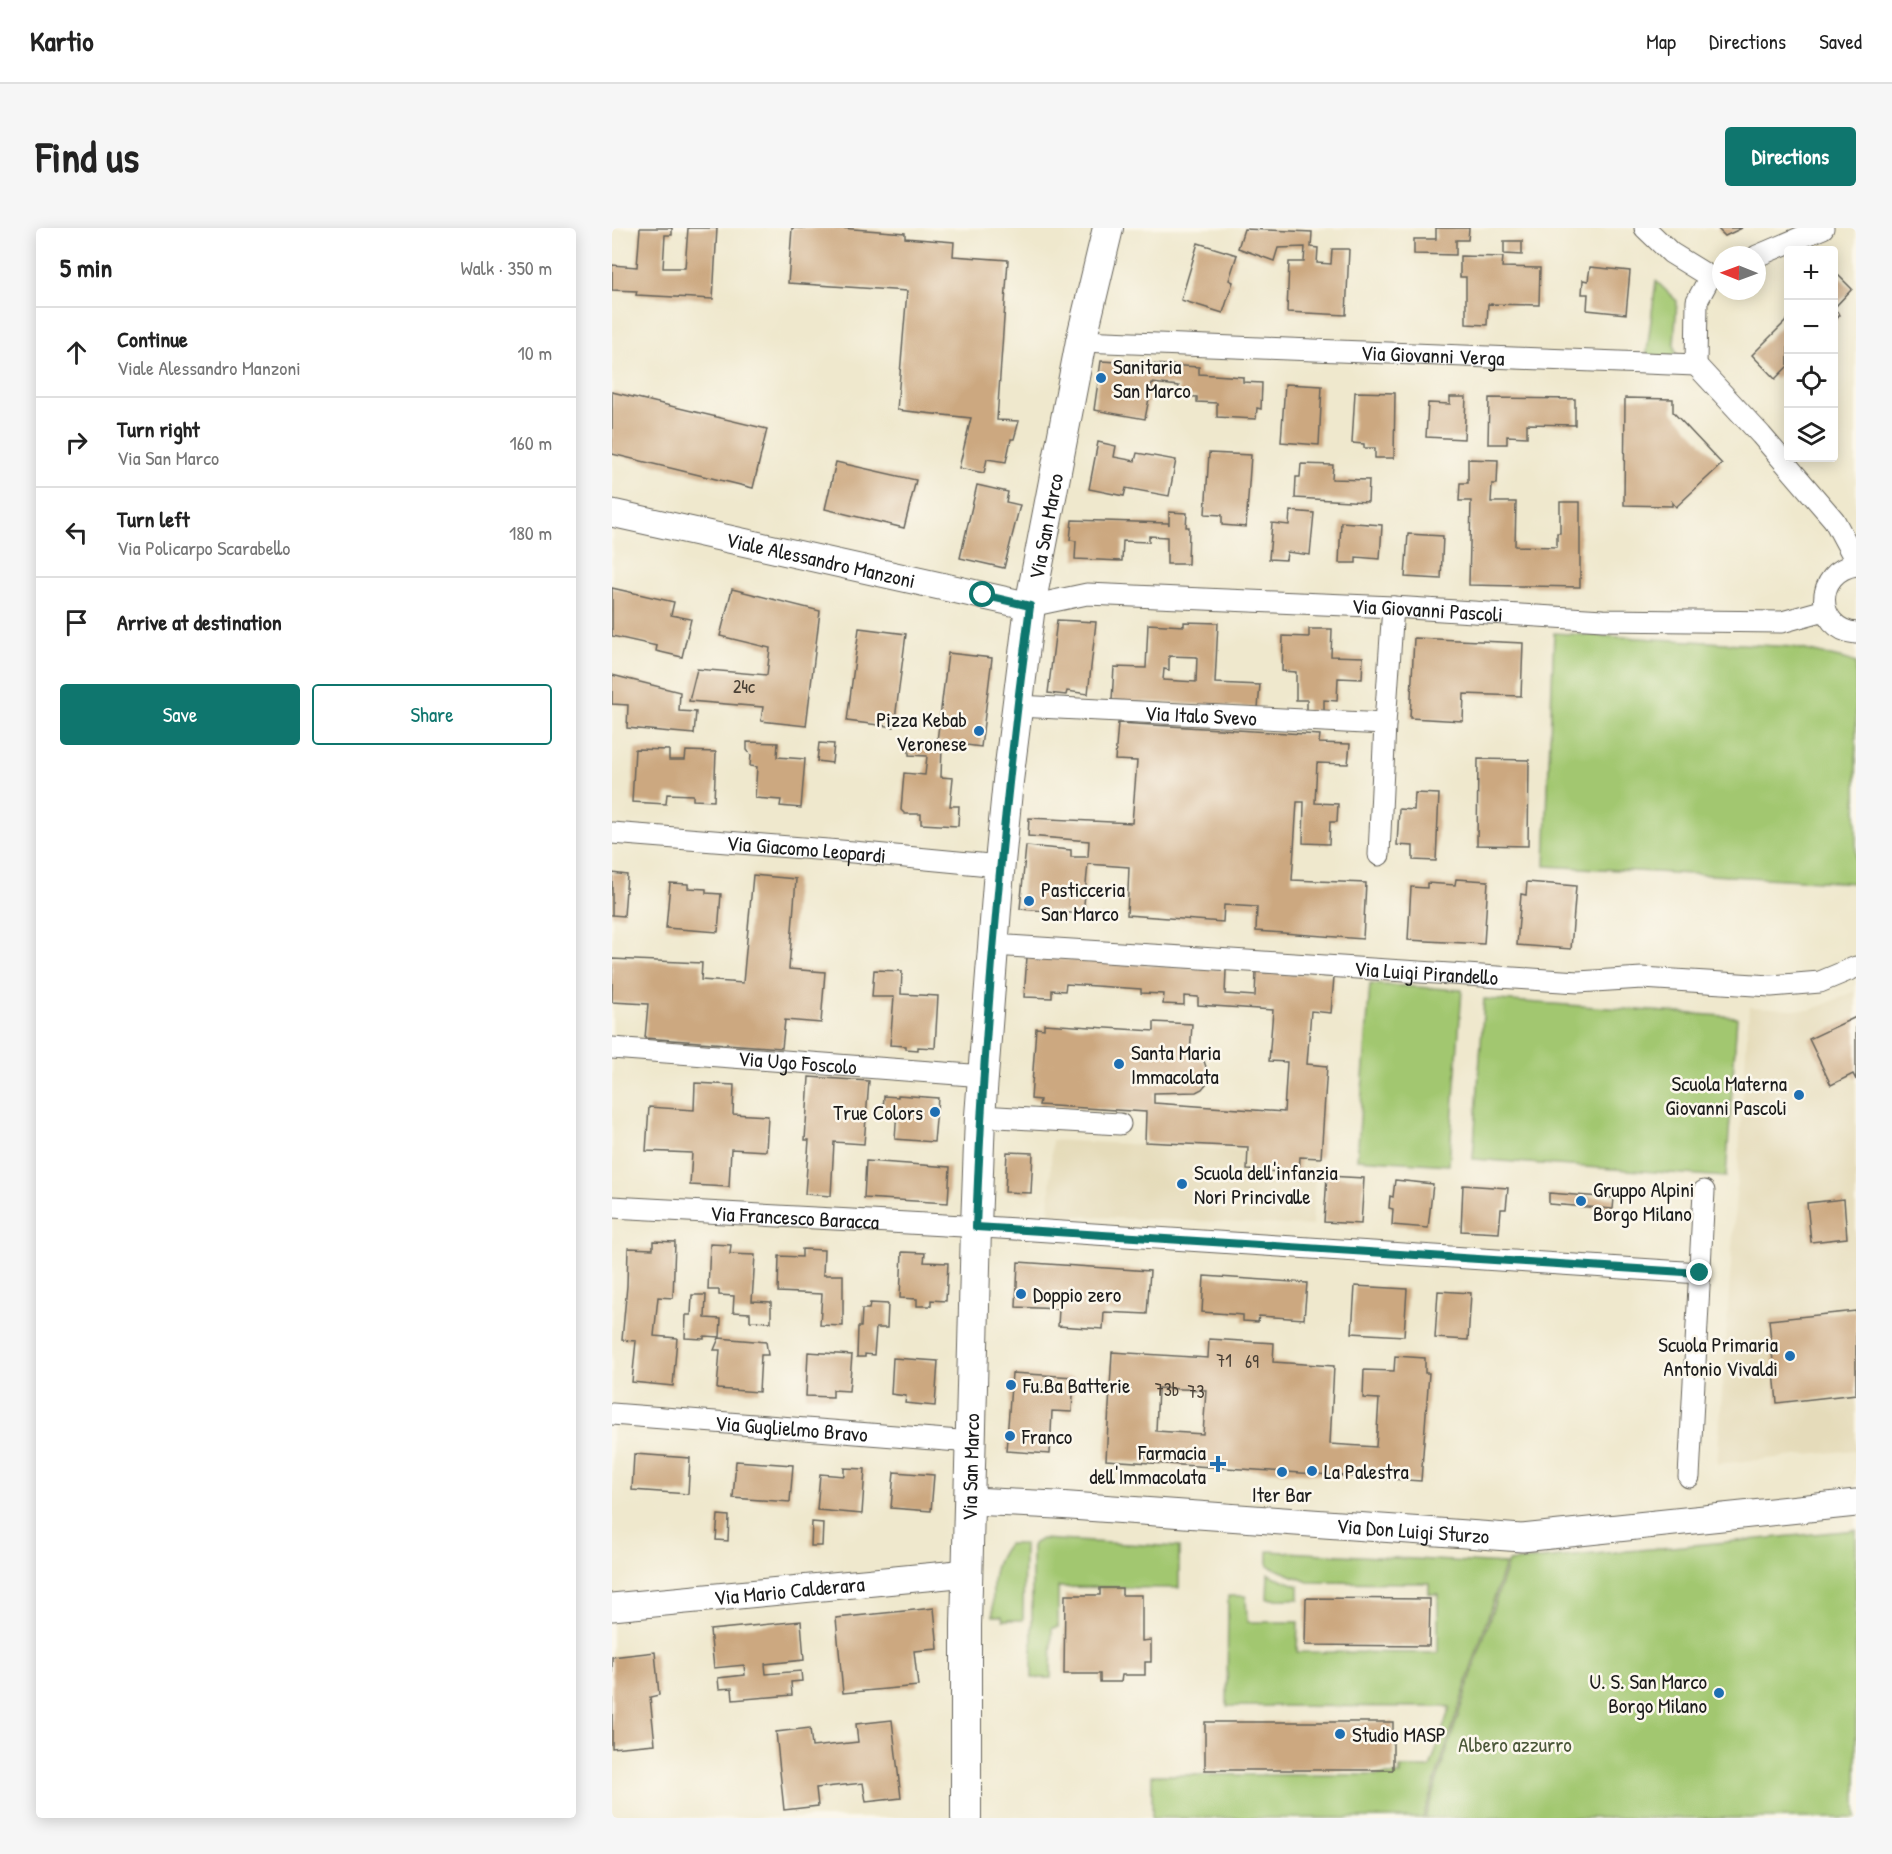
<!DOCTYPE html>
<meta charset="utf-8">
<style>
body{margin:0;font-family:"Patrick Hand",sans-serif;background:#f6f6f6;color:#222}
.controls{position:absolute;right:18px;top:18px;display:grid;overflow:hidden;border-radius:6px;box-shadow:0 3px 15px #0003}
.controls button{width:54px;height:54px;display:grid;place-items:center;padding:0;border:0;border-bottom:2px solid #e0e0e0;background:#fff;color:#222;font:30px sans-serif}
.compass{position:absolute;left:1100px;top:18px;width:54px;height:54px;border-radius:50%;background:#fff;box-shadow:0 3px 15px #0003;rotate:271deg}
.stop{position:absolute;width:18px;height:18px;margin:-14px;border:4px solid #0f766e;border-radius:50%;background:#fff}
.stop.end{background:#0f766e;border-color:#fff;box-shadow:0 2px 6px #0008}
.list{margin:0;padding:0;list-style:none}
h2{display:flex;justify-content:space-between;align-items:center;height:78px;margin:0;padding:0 24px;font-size:26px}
h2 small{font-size:20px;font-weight:400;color:#767676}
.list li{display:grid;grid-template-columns:39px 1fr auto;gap:18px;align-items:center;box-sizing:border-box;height:90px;padding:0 24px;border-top:2px solid #e0e0e0}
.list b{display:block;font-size:22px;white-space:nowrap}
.list p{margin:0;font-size:20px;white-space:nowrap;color:#767676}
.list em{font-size:20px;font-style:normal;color:#767676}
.actions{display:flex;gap:12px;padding:18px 24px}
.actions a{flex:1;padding:14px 0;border:2px solid #0f766e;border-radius:6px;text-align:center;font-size:21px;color:#0f766e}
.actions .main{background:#0f766e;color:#fff}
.icon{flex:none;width:33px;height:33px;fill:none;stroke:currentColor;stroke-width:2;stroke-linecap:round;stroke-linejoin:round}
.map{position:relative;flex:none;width:1244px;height:1590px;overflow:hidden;border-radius:6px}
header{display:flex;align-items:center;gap:36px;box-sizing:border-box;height:84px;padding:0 30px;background:#fff;border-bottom:2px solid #e0e0e0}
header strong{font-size:28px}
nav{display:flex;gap:33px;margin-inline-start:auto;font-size:21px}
.intro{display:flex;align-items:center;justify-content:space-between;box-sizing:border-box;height:144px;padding:0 36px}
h1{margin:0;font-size:42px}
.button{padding:15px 27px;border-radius:6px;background:#0f766e;color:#fff;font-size:21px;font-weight:700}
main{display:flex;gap:36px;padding:0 36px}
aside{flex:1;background:#fff;border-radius:6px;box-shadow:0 3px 15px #0003}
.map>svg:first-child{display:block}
.built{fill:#e5dbba}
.green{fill:#a2c770;stroke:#5f7246;stroke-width:1.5}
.building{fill:#cca880;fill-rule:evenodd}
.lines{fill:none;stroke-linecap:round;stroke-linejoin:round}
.minor-casing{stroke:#66635a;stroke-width:23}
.tertiary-casing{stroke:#66635a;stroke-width:29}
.secondary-casing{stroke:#66635a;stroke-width:32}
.minor{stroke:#fff;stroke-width:21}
.tertiary{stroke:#fff;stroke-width:27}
.secondary{stroke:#fff;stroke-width:30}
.route{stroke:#0f766e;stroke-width:8}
.poi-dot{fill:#1f6fb2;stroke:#fbf7ec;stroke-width:2}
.labels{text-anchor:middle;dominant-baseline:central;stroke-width:5;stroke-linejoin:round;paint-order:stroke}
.number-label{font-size:18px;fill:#483f35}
.street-label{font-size:21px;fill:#1c1c1c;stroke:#fbf7ec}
.poi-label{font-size:21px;fill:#1c1c1c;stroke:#fbf7ec;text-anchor:start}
.park-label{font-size:21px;fill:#4b5839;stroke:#fbf7ec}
</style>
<header>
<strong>Kartio</strong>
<nav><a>Map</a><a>Directions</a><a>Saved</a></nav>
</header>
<div class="intro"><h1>Find us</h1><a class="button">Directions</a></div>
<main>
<aside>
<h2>5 min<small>Walk · 350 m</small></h2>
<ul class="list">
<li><svg class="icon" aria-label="ahead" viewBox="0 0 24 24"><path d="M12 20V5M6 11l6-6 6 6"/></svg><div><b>Continue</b><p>Viale Alessandro Manzoni</p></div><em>10 m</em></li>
<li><svg class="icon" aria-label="right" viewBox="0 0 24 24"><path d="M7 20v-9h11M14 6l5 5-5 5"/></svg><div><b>Turn right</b><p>Via San Marco</p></div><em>160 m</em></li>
<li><svg class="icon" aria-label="left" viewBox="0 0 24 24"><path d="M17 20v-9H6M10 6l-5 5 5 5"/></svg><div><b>Turn left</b><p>Via Policarpo Scarabello</p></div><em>180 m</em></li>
<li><svg class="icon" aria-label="arrive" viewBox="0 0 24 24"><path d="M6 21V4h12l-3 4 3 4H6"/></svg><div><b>Arrive at destination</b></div></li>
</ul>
<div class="actions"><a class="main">Save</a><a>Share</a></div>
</aside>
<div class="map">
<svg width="1244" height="1590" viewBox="0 0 1244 1590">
<rect width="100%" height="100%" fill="#fbf7ec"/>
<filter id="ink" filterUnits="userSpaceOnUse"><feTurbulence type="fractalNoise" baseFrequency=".0167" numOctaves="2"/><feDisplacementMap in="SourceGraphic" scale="12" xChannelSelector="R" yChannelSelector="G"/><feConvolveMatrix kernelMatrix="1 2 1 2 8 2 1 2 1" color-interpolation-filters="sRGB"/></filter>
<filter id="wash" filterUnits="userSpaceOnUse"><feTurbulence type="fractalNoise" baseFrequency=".008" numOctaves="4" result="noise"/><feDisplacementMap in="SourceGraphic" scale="24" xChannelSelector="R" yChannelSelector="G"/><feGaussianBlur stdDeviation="1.35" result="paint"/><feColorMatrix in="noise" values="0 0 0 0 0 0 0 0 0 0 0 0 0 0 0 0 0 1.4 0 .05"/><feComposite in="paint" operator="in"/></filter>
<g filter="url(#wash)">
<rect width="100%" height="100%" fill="#efe8cd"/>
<g class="built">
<polygon points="1244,763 1244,1222 1105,1236 1137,779 1199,782"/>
<polygon points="440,912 704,926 700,998 437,987"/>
</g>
<g class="green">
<polygon points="1044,53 1065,73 1062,116 1065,131 1034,131"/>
<polygon points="942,405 1181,419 1236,432 1244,435 1244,655 933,638"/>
<polygon points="758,756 850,762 837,937 745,931"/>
<polygon points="872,771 1125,789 1114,949 861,931"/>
<polygon points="1244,1302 1244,1590 813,1590 896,1334"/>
<polygon points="429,1311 567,1319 567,1360 446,1359 446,1399 440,1400 439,1450 420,1450 420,1318 422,1315"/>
<path d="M396,1316H412L411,1392H391L390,1388H381C381,1358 377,1340 396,1316Z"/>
<polygon points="656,1323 893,1336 811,1590 540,1590 540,1547 788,1547 788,1540 818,1540 838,1479 615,1478 616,1368 634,1368 635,1394 686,1394 685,1424 826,1425 826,1366 817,1366 817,1355 696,1354 656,1338"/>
<polygon points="656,1346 687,1358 687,1371 655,1371"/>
</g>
<g id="blocks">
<g class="building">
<polygon points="28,0 60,0 60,7 53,7 51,40 73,40 76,0 105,0 101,71 24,67 25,63 0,62 0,37 25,39"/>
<polygon points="180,0 228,0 293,5 293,10 342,14 341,28 396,32 385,192 407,193 402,211 399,211 394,234 375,231 372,245 347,240 359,190 285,182 295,63 176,55"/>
<polygon points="824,0 857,0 856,12 844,12 844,27 802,26 802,11 824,11"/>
<polygon points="1105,0 1130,0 1113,8"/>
<polygon points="632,1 700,4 699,19 706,20 705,35 719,36 720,21 737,21 734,87 675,84 677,34 692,34 693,19 666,20 662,33 626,20"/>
<polygon points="892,13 910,13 910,27 892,26"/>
<polygon points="586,15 625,27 617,52 621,54 611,85 569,72"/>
<polygon points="848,28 891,29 890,39 928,40 927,77 876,76 875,97 854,96 854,49 848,49"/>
<polygon points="978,39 1018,43 1014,86 975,82 976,66 970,66 971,52 976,53"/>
<polygon points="1224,45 1240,61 1222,80 1222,47"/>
<polygon points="1222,81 1228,87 1222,94"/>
<polygon points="1176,91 1176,138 1163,151 1140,127"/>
<polygon points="489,133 587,139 587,146 631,149 631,154 650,155 649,181 645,180 644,191 605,189 605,175 585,174 585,169 566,168 567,158 540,155 533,191 482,182"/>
<polygon points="673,156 710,158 707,217 669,214"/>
<polygon points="0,164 155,201 141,260 0,226"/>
<polygon points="743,164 783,165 782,230 763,230 763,220 752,220 752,216 740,215"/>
<polygon points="838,169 854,169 852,211 814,209 816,175 838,176"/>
<polygon points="877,170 963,171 963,197 915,196 915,209 895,208 895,216 876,216"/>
<polygon points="1013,170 1061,171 1061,184 1110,236 1064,279 1060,274 1060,278 1012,277"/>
<polygon points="486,214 504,218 502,229 523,233 525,225 564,232 557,268 514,260 512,268 477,261"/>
<polygon points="597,225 639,227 634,299 610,297 610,287 593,286"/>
<polygon points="856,231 886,232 885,256 880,256 879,274 904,274 903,318 945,319 945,305 948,305 948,274 968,274 968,359 857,357 859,273 847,273 848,255 856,255"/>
<polygon points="224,234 304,252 292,300 213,281"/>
<polygon points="689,236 721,237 720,251 757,252 756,274 683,270 684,249 688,249"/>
<polygon points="365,257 396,264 394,274 408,277 392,340 348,330"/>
<polygon points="678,283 702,285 698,327 675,324 674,332 657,331 660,295 677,297"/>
<polygon points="557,284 575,285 574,299 577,299 576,336 555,336 555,309 537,308 537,314 511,313 510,333 463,331 464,313 458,312 460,292 556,295 557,297"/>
<polygon points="729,294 770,297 768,331 744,329 744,335 727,335"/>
<polygon points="796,306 831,308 829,351 793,349"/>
<polygon points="0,360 62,374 59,387 79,391 70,429 44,423 45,418 0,408"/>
<polygon points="120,361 208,383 194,498 149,493 151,479 77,473 85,441 155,447 158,420 108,408"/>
<polygon points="445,392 484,394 476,466 455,463 454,467 436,465"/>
<path d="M572,394L606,395L603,455L648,457L646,480L500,472L502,439L534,440L536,396L572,398ZM557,428L585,429L584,454L551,452L552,441L557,442Z"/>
<polygon points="247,400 294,406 282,499 235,493"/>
<polygon points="697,401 720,401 719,428 751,429 750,451 726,450 725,473 712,472 712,483 695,483 695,472 684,472 684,444 670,443 671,408 697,409"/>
<polygon points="802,410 911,415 909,468 852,466 851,493 798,490"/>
<polygon points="336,425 380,430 369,519 325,513"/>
<polygon points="0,447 68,464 67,483 84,484 82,506 15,500 16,477 0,476"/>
<polygon points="506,495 708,507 707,515 738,516 736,536 705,535 703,575 726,576 725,594 718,594 717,616 691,615 692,574 685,574 680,652 754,655 751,711 644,703 645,679 612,677 611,694 515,687 517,639 476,636 471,686 408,681 414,618 459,622 459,629 476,629 477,613 416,608 417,590 520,595 525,533 503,532"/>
<polygon points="135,514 166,515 165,529 193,531 189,580 168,578 169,572 143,570 145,539 138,538 139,527 135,522"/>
<polygon points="207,515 222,516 220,535 205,533"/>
<polygon points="297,516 330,517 329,549 341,550 338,578 347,578 346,598 309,596 309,586 293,586 289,582 292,545 313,547 315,528 297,527"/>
<polygon points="23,521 57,522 57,532 73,532 74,523 104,524 102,573 81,572 81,567 55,566 54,576 20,574"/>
<polygon points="866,531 917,532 916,618 865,617"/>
<polygon points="803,565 827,566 824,633 801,632 801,618 785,617 787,581 802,582"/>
<polygon points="0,645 15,647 12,688 0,687"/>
<polygon points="141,647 184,651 177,741 213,744 209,795 173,792 170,820 33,810 36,776 0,774 0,731 90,735 89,752 131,755"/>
<polygon points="844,651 876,653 872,716 796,712 799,659 815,660 815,655 843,657"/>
<polygon points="915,654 964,658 959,721 905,717 909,666 914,667"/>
<polygon points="58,655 76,656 76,660 94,661 94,665 109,666 106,704 54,700"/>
<polygon points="415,729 614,742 613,766 643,768 644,744 722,749 719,785 699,783 695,836 715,838 709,930 688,929 687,945 635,942 636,919 533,914 534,884 427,877 428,872 419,871 424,800 432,801 432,796 542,803 542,794 580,796 578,827 592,833 597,848 595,855 590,861 584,864 542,865 542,875 672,884 675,834 657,833 661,782 586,777 586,769 572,768 572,777 551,776 552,766 529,765 529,761 454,756 453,763 440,762 440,770 412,769"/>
<polygon points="262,742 290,743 289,766 326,768 323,820 306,819 306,822 294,821 294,818 278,817 282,769 260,769"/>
<polygon points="1244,789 1244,852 1241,846 1219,857 1197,811"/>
<polygon points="197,849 257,853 252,916 222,914 219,968 193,966 197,912 193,912"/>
<polygon points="83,855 122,857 121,886 156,888 154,923 119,921 117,959 78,957 80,925 34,923 37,879 82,882"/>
<polygon points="286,867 326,870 322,914 283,911 285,882 271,881 272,868 286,869"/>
<polygon points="395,924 421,925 419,965 393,964"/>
<polygon points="254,933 338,939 336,975 252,970"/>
<polygon points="715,948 752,950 749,996 712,994"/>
<polygon points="783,952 821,956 816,1000 780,997 781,981 777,980 778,968 781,969"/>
<polygon points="851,957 896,960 894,981 889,981 887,1005 849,1003"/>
<polygon points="937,965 1002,970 1001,981 937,976"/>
<polygon points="1232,971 1235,1010 1199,1014 1195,975"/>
<polygon points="41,1013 63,1014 61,1070 46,1069 42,1108 65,1110 61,1158 20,1154 24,1113 10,1112 15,1058 16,1020 41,1021"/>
<polygon points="98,1016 119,1017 118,1026 143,1027 140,1073 159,1074 159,1094 138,1093 138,1085 121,1084 122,1068 107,1067 107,1062 96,1062"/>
<polygon points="190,1021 212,1022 211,1047 231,1047 231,1098 208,1097 210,1066 166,1064 167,1028 190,1029"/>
<polygon points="290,1024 313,1025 312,1034 336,1035 334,1073 319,1072 319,1078 305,1078 305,1071 288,1070"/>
<polygon points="406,1034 538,1043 535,1086 492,1084 491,1101 446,1098 447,1081 404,1079"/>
<polygon points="592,1048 695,1055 692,1091 647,1088 646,1094 631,1093 631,1087 590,1084"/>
<polygon points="743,1058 795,1061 792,1108 740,1105"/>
<polygon points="826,1063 859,1065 856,1112 823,1110"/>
<polygon points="80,1067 94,1067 93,1090 109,1091 108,1109 92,1108 92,1111 73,1110 74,1087 79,1087"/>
<polygon points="258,1075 276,1076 275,1100 264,1100 262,1127 253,1126 253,1129 245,1129 246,1099 249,1099 250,1081 257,1081"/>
<polygon points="1244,1083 1244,1166 1165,1175 1157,1092"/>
<polygon points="107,1110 154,1114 156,1127 149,1127 147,1164 105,1161 108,1122 102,1122"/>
<path d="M597,1111L662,1115L661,1134L722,1138L718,1216L764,1219L767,1171L751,1170L752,1142L782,1143L783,1128L813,1130V1145H817L809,1253L494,1232L500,1124L596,1130ZM546,1160L594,1162L591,1206L544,1203Z"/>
<polygon points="196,1124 240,1127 237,1163 221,1162 221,1169 194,1168"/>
<polygon points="281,1130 326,1133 323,1178 293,1175 294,1168 279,1166"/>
<polygon points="400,1145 462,1149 460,1184 440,1183 438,1226 394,1223"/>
<polygon points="22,1226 78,1230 76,1266 20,1262"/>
<polygon points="124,1233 181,1237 178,1274 121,1270"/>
<polygon points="232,1240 253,1241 250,1286 205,1282 208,1246 232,1248"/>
<polygon points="282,1244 322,1247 319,1283 279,1280"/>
<polygon points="106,1287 117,1288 116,1313 104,1312"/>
<polygon points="200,1294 211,1295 210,1318 199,1318"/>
<polygon points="488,1360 510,1360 510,1367 530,1367 530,1413 539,1412 539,1434 533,1434 533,1447 510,1447 509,1454 488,1454 488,1446 452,1446 453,1367 488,1367"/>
<polygon points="694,1370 818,1371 817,1418 693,1417"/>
<polygon points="322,1380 326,1421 302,1423 306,1458 231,1465 224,1390"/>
<polygon points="189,1393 192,1432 153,1436 154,1446 189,1443 190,1453 179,1454 180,1467 121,1472 120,1460 107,1461 106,1450 133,1447 132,1437 102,1440 98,1402"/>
<polygon points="43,1424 47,1467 38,1469 43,1516 0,1520 0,1429"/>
<polygon points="280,1492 289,1570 254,1574 251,1555 204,1560 206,1578 172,1582 164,1504 198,1500 200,1519 246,1514 244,1496"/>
<rect x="593" y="1494" width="188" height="48"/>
</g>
</g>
</g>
<g filter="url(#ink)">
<use href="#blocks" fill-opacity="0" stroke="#66635a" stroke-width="1.5"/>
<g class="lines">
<g class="minor-casing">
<g id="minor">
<polyline points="1033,0 1059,25 1098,49"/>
<polyline points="1145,28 1211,0"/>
<path id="s1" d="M469,113L1084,137"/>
<polyline points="1084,137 1149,207 1222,292 1244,333"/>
<polyline points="1084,137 1085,73 1098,49"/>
<path d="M1244,337C1202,343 1202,401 1244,405"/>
<path id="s2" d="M418,378L475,366L781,379L991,392L1170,394L1213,382"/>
<path id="s3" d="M405,478L773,496L781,379"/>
<path id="s4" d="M0,605L241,624L388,638"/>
<polyline points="767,627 773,496"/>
<path id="s5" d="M381,717L966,754L1030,750L1159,758L1208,754L1244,739"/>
<path id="s6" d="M0,820L372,848"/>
<polyline points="368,888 508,896"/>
<path id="s7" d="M0,979L388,1000L1088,1045"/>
<path id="s8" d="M0,1186L360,1214"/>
<polyline points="1077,1249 1092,963"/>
</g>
</g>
<g class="tertiary-casing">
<g id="tertiary">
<path id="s9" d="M0,285L418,378"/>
<path id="s10" d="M358,1273L445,1277L910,1310L1244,1275"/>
<path id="s11" d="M0,1379L356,1345"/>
</g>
</g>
<g class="secondary-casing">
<g id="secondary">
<path id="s12" d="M354,1590V1398L364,999L368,888L386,655L396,553L418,378L469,113L496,0"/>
</g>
</g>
<use href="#minor" class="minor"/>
<use href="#tertiary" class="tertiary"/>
<use href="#secondary" class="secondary"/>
</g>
</g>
<g class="lines" filter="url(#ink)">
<path class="route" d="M371,367L418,378C391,584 372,791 364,999L1088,1045"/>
</g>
<g class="poi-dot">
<circle cx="489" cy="150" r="6"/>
<circle cx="367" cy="503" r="6"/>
<circle cx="417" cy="673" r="6"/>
<circle cx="507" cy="836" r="6"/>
<circle cx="1187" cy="867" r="6"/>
<circle cx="323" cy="884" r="6"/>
<circle cx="570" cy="956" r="6"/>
<circle cx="969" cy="973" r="6"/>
<circle cx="409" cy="1066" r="6"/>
<circle cx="1178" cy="1128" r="6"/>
<circle cx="399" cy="1157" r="6"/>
<circle cx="398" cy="1208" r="6"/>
<path d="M603 1227h6v6h6v6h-6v6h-6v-6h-6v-6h6z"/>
<circle cx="700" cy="1243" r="6"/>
<circle cx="670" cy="1244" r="6"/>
<circle cx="1107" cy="1465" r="6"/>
<circle cx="728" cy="1506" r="6"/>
</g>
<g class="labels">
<g class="number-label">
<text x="132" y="458">24c</text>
<text x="612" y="1132">71</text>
<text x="640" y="1133">69</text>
<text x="555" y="1161">73b</text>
<text x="584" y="1163">73</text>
</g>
<g class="street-label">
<text stroke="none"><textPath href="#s1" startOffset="352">Via Giovanni Verga</textPath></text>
<text stroke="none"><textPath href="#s12" startOffset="1296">Via San Marco</textPath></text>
<text stroke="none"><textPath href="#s9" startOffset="214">Viale Alessandro Manzoni</textPath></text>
<text stroke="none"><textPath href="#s2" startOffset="399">Via Giovanni Pascoli</textPath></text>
<text stroke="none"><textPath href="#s3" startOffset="184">Via Italo Svevo</textPath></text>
<text stroke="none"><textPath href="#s4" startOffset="195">Via Giacomo Leopardi</textPath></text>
<text stroke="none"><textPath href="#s5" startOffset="434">Via Luigi Pirandello</textPath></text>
<text stroke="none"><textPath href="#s6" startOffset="186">Via Ugo Foscolo</textPath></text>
<text stroke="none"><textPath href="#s7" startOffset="183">Via Francesco Baracca</textPath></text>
<text stroke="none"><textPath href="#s8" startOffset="180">Via Guglielmo Bravo</textPath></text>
<text stroke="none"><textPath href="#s12" startOffset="351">Via San Marco</textPath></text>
<text stroke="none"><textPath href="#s10" startOffset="444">Via Don Luigi Sturzo</textPath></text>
<text stroke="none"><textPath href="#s11" startOffset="178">Via Mario Calderara</textPath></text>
</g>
<g class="poi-label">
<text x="501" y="138">Sanitaria<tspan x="501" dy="24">San Marco</tspan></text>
<text x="355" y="491" text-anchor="end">Pizza Kebab<tspan x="355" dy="24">Veronese</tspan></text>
<text x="429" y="661">Pasticceria<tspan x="429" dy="24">San Marco</tspan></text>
<text x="519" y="824">Santa Maria<tspan x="519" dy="24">Immacolata</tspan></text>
<text x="1175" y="855" text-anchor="end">Scuola Materna<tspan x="1175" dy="24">Giovanni Pascoli</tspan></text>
<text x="311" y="884" text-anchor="end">True Colors</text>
<text x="582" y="944">Scuola dell'infanzia<tspan x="582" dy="24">Nori Princivalle</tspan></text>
<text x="981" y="961">Gruppo Alpini<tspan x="981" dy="24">Borgo Milano</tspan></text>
<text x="421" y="1066">Doppio zero</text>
<text x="1166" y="1116" text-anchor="end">Scuola Primaria<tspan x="1166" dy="24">Antonio Vivaldi</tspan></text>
<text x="411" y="1157">Fu.Ba Batterie</text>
<text x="410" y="1208">Franco</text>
<text x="594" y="1224" text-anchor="end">Farmacia<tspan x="594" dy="24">dell'Immacolata</tspan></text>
<text x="712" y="1243">La Palestra</text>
<text x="670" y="1266" text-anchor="middle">Iter Bar</text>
<text x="1095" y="1453" text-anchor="end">U. S. San Marco<tspan x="1095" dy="24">Borgo Milano</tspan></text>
<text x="740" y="1506">Studio MASP</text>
</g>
<g class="park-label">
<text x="903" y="1516">Albero azzurro</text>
</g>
</g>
</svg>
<div class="controls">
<button>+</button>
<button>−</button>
<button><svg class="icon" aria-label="locate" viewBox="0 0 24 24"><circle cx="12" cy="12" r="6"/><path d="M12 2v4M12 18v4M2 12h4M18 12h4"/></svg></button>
<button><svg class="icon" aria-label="layers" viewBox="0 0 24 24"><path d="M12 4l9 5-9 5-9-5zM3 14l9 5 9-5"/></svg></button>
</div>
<svg class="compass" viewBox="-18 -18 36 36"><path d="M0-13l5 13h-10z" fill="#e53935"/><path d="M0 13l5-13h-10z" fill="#767676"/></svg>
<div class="stop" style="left:371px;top:367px"></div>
<div class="stop end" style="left:1088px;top:1045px"></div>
</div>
</main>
